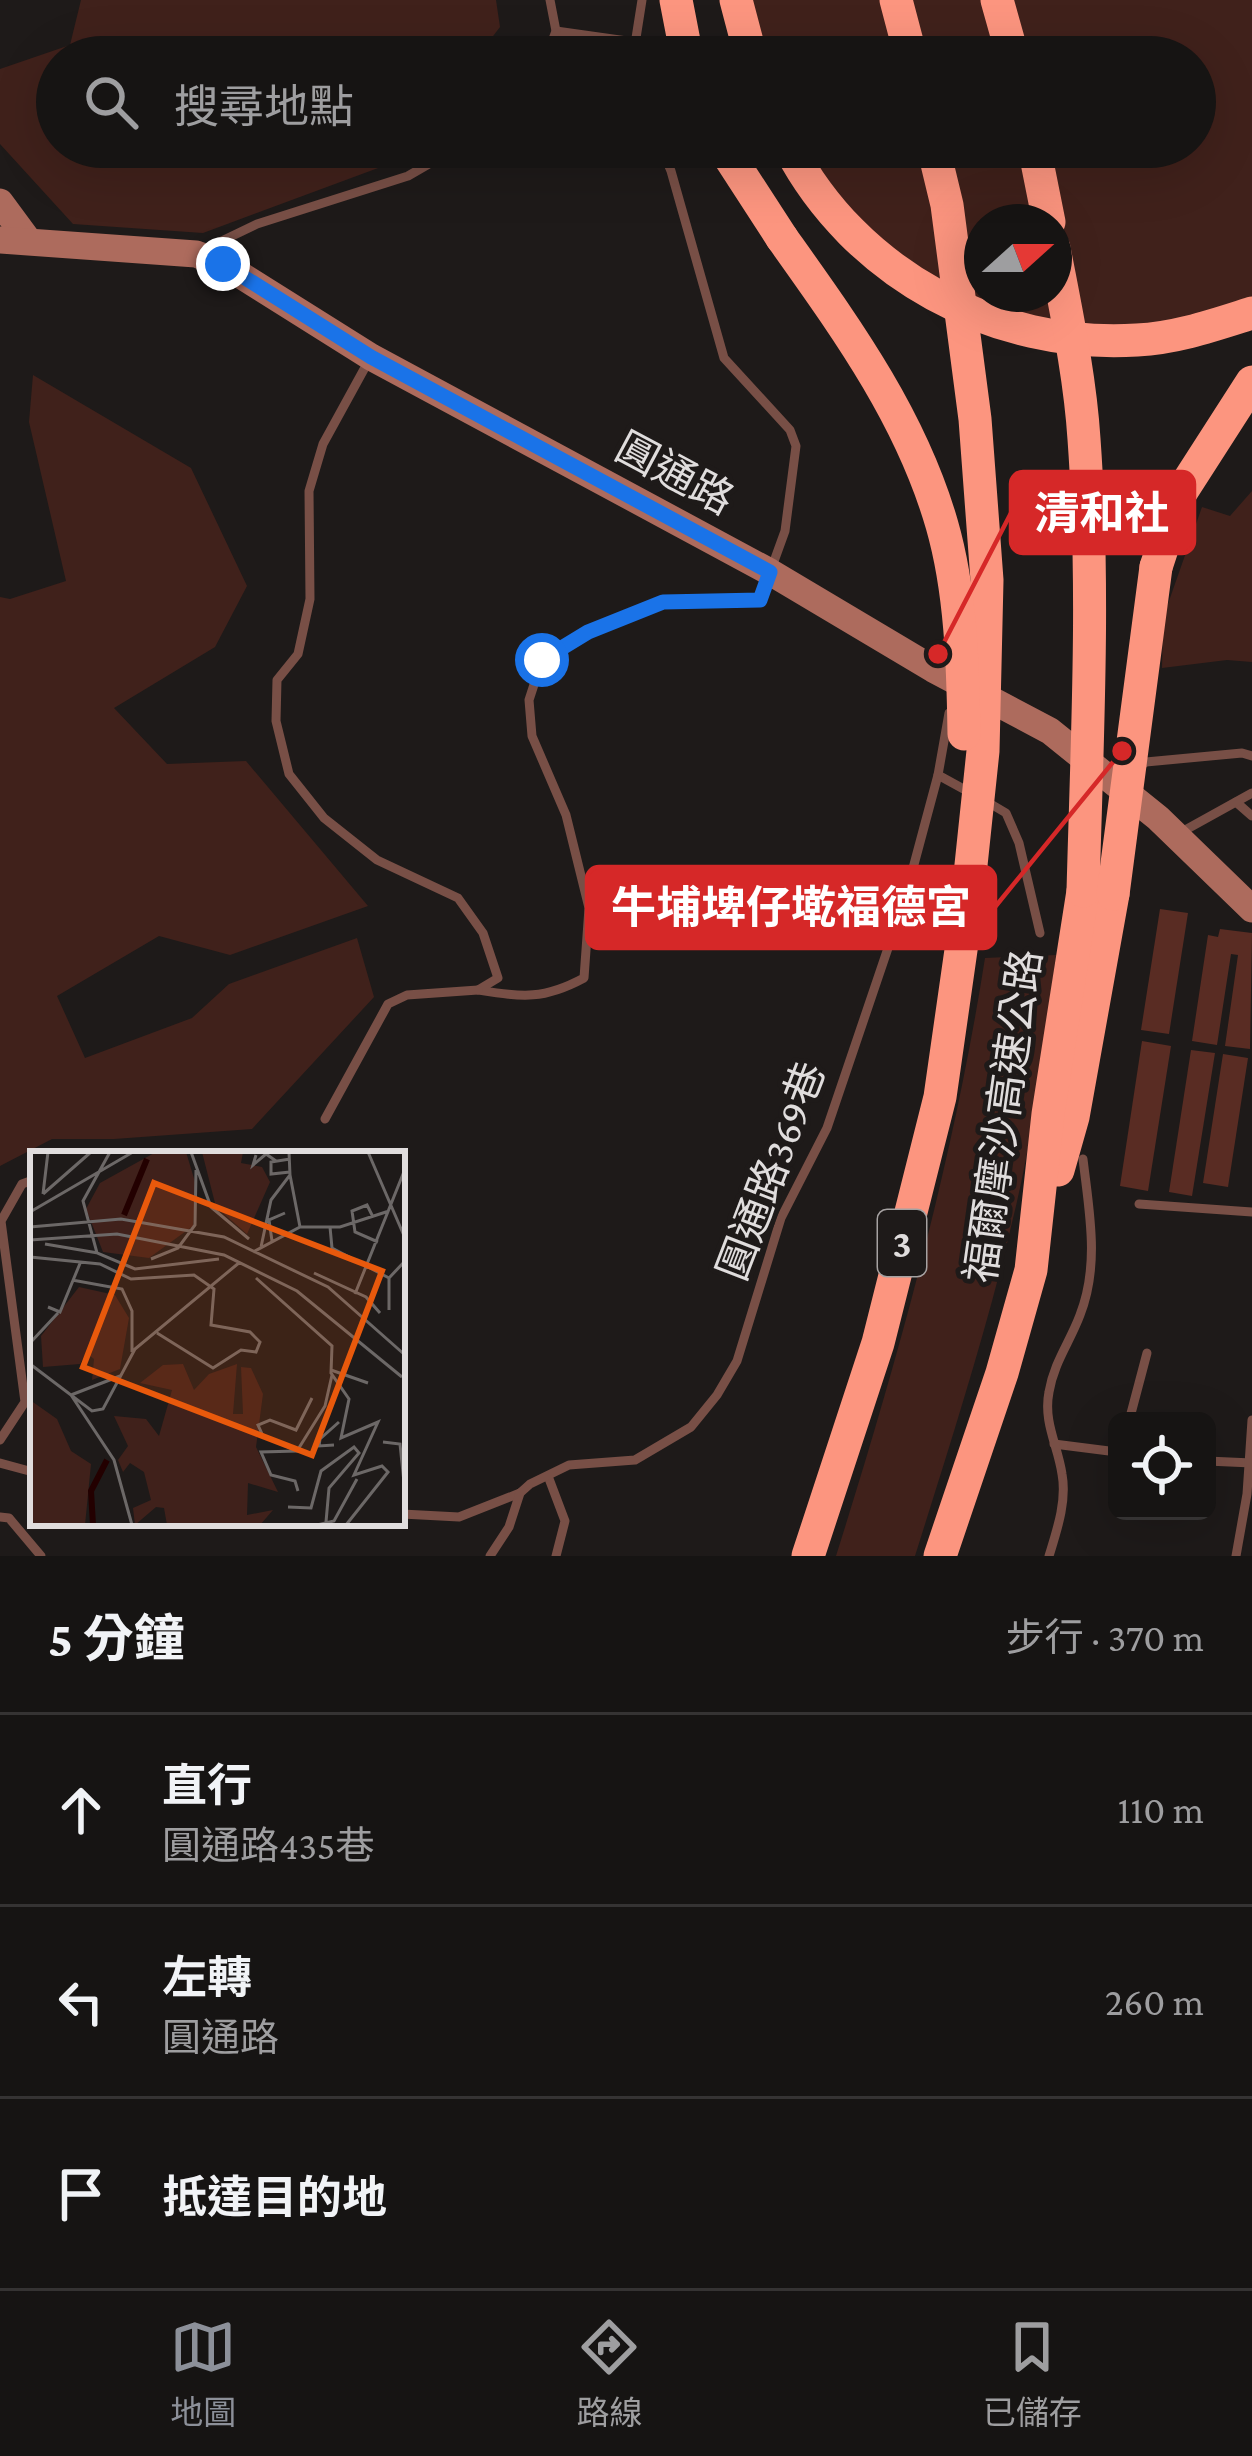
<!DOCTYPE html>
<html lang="zh-TW">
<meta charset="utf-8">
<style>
body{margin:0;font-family:"Crimson Pro","Noto Sans TC",serif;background:#1f1d1c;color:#f1f3f6}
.controls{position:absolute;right:36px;bottom:36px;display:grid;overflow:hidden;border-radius:18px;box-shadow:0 12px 48px #0002}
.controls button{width:108px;height:108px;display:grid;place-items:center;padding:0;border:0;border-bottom:3px solid #353333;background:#161413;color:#f1f3f6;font:60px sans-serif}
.compass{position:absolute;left:964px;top:204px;width:108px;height:108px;border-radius:50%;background:#161413;box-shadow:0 12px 48px #0002;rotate:69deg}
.stop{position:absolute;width:36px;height:36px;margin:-27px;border:9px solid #1a73e8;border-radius:50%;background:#fff}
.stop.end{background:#1a73e8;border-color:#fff;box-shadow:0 3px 12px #0008}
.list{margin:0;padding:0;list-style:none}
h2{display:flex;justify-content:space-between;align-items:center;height:156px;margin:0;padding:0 48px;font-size:51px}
h2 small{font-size:39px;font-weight:400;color:#9e9ea0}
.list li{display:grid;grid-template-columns:78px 1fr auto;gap:36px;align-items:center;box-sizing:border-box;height:192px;padding:0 48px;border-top:3px solid #353333}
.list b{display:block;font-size:45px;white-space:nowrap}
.list p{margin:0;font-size:39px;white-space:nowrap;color:#9e9ea0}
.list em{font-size:39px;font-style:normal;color:#9e9ea0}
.icon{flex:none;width:66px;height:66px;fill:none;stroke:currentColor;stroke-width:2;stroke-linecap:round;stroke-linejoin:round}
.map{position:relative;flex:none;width:1252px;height:1556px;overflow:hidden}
.search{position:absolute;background:#161413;box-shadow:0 12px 48px #0002;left:36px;right:36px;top:36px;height:132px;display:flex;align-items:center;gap:30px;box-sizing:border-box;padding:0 42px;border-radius:66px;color:#9e9ea0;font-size:45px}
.sheet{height:732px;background:#161413}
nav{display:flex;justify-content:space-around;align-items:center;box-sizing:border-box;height:168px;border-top:3px solid #353333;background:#161413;font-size:33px;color:#9e9ea0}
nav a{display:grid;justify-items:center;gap:6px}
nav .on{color:#8c9099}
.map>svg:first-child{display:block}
.green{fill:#40211b;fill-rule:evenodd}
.building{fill:#592c23}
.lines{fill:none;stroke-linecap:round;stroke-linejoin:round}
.lane{stroke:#784f46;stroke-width:9}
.secondary{stroke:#ad6b5d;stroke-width:27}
.highway{stroke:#fc957f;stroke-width:33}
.highway-bridge{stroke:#fc957f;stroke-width:33}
.route{stroke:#1a73e8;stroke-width:15}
.labels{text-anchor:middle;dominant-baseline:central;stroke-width:10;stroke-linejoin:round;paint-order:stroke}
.shield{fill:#1e1a19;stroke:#a6a2a2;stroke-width:3}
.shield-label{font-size:39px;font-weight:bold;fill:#e0dddd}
.street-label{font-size:42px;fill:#e0dddd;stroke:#1e1a19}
.inset-river{fill:none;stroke:#230000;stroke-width:6}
.inset-road{fill:none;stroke:#6c6867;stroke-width:3}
.view{fill:#e8590c;fill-opacity:0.15;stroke:#e8590c;stroke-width:6}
.inset-edge{fill:none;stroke:#e0dddd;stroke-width:6}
.leader{fill:none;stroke:#d62828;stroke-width:4.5}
.callout-dot{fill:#d62828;stroke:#1e1a19;stroke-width:4.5}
.callout{fill:#d62828;stroke:#d62828;stroke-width:4.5}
.callout-label{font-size:45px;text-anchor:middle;font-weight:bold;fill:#fff}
</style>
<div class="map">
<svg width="1252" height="1556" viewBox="0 0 1252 1556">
<rect width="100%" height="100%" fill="#1e1a19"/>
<g class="green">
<polygon points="81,0 496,0 500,27 477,57 57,57 57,147 408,147 397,161 203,233 73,224 0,144 0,69 70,45"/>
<path d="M748,0H1252V297L1145,330L992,313L870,239L797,147H1195V57H763ZM982,222H1054V294H982Z"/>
<polygon points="33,375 191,468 247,586 215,647 114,708 167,764 246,761 368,906 230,955 159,936 57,996 85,1058 192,1018 229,984 357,938 374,997 252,1129 114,1139 52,1139 0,1166 0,597 10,599 66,581 29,422"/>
<polygon points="1252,491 1252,662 1227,660 1162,668 1163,618 1202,507 1230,516"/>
<path d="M1056,955C1044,1040 1035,1127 1015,1210C988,1327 951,1441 915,1556H836C898,1359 953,1162 985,958Z"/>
</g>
<g class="building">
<polygon points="1160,909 1188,913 1169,1034 1141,1030"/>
<polygon points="1220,929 1252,933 1250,1049 1225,1046 1238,955 1231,954 1217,1045 1192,1041 1208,935 1218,937"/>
<polygon points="1142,1041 1171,1046 1148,1191 1120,1186"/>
<polygon points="1191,1050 1215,1053 1192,1196 1169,1192"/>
<polygon points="1223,1054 1248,1058 1228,1187 1203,1183"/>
</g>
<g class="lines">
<g class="lane">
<polyline points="556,31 634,42"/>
<polyline points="546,57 556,31 550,0"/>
<polyline points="633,57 642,0"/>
<polyline points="203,250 257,224 408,176 458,147"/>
<path d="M368,362L323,444L309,491L310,599L298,654L277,680L276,721L289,774L324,818L377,860L458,898L483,933L498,978L478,990C524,997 543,1000 584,978L589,908L566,815L532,736L529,700L542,660L588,632L663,602L760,600L785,531L796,446L790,430L724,358L671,171L661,147"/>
<polyline points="1139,767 1146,762 1242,753 1252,756"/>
<polyline points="938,775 969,792"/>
<polyline points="984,800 1006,813 1019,843 1040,933"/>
<polyline points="1236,802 1252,816"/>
<polyline points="1178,834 1252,793"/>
<polyline points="325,1119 388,1004 407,995 478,990"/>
<polyline points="1139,1204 1252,1212"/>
<polyline points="1129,1421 1147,1353"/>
<polyline points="0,1440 25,1402 1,1221 22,1184 33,1180"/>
<polyline points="1054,1444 1117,1452"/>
<polyline points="1207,1461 1252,1463"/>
<polyline points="0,1463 33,1472"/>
<polyline points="548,1476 565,1521 556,1556"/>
<polyline points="402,1514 459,1517 520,1493"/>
<polyline points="0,1517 9,1518 41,1556"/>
<polyline points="490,1556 509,1527 520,1493 530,1484 569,1465 635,1460 691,1427 717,1395 737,1361 781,1218 827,1128 905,898 938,775 949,713"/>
<path d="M1049,1556C1057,1530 1067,1501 1062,1474C1058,1446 1043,1422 1049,1392C1054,1362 1070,1342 1080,1315C1100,1264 1089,1211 1083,1159"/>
<polyline points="1236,1556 1247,1494 1252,1420"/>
</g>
<g class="secondary">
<polyline points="0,202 28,240"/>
<polyline points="0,240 196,254 223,264 371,357 770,572 933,669 1050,731 1158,818 1252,909"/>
</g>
<g class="highway">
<polyline points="676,0 687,57"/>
<polyline points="736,0 751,57"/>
<polyline points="896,0 911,57"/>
<polyline points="997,0 1013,57"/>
<polyline points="723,147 782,238"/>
<path d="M789,147C855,274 995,349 1137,340C1177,338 1214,325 1252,313"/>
<polyline points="1034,147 1049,222"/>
<polyline points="1156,567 1180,494 1252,382"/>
<polyline points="1058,1170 1073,1117 1113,894"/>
<polyline points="808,1556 878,1343 940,1097 965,922"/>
<polyline points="940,1556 1002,1373 1031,1270 1048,1114 1083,891"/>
</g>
<g class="highway-bridge">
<polyline points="933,147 947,205 975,419 987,580 983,751 965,922"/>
<path d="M782,238C846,328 911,417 942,525C961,591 963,666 964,734"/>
<path d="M1054,248C1066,311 1080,376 1084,439C1095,590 1087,740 1083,891"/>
<polyline points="1113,894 1156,567"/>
</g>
</g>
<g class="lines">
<polyline class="route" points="223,264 371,357 770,572 760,600 663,602 588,632 542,660"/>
</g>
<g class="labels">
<rect class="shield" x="878" y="1210" width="48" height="66" rx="9"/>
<g class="shield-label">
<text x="902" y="1243">3</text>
</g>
<g class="street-label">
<text transform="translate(675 473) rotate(28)">圓通路</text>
<text transform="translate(1003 1116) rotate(-82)">福爾摩沙高速公路</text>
<text transform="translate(771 1171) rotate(-69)">圓通路369巷</text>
</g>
</g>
<g transform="translate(30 1151)">
<rect width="375" height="375" fill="#1e1a19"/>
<path d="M126,1H156L166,34L163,75L119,107L73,101L56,58L70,32ZM172,1H213L211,12L232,16L240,31L217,83L186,56ZM49,136L85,144L99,167L90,218L62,229L64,208L56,202L50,213L13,216L11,185ZM153,213L164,239L179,223L207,213L203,263H213L211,216L221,217L233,243L226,296L248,341L218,332L217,364L243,359L230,374H137L134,357L126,356L105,374L103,357L121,349L114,321L100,312L93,321L88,309L98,295L84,265L116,268L129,285L142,239L110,232L133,214ZM0,249L27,268L41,300L61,313L55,374H0Z" fill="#40211b"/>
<path class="inset-river" d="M94,64L117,8M63,374L61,340L77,309"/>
<path class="inset-road" d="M80,1L53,50L67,102L105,118L189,108M161,1L181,56L219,88M338,1L375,87M226,4L223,14L236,3L246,10M260,8L241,11V23L260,21M260,24L270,76M13,43L61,1M13,43L18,1M0,61L103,1M343,66L337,54L322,60L325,81L348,91M0,76L91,68L194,86L298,136L375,204M300,76L302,97L359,127M0,89L87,83L194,104L267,140L372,226M242,90L239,69L255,62M15,93L68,102M231,96L241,49L260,24L259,1M223,101L270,76H310L359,60M0,106L70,113L101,128L164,124L184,138L181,174L220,181L230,191L226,201L211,199L183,217L127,182M121,108L148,97L165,74L166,19M284,122L336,146L350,162M226,127L302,195L301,222L319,248L311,287L348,271L324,324L352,315L358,321L316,374M42,129L92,138L102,160V201M325,143L375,18M18,156L30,161L51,110M359,159V127L375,110M374,178L375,134M0,192L28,162M0,213L62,260L73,258L105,198L210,111M301,219L338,232M41,244L84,309L102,374M41,244L90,225M353,291L370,293L375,341M304,294L289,295L290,288L309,271M267,300L233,285L228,274L240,269L266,279L282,247M268,340L265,330L241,324L231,301L267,300L295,255L302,224M258,356L281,357L291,320L324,296L329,302L299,337L296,371M287,374L304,370L327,328"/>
<path class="view" d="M124,32L352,120L282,304L53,216Z"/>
<rect width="375" height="375" class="inset-edge"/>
</g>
<path class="leader" d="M938 654L1011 513M1122 751L995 907"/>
<g class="callout-dot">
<circle cx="938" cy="654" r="12"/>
<circle cx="1122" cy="751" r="12"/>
</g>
<g class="callout">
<rect x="1011" y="472" width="183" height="81" rx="12"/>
<rect x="587" y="867" width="408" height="81" rx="12"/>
</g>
<g class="callout-label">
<text x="1102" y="529">清和社</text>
<text x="791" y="923">牛埔埤仔墘福德宮</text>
</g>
</svg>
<div class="controls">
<button><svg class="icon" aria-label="locate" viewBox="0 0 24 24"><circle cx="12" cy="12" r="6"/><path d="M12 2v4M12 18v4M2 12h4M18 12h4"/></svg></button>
</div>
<svg class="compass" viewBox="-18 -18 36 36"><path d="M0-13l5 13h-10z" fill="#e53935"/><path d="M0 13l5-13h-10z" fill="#9e9ea0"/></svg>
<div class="stop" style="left:542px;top:660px"></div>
<div class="stop end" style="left:223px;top:264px"></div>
<div class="search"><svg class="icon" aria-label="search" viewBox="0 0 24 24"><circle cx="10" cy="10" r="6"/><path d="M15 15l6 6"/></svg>搜尋地點</div>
</div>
<section class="sheet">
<h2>5 分鐘<small>步行 · 370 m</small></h2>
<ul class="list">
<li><svg class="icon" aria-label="ahead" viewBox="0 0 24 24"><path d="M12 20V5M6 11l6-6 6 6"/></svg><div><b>直行</b><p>圓通路435巷</p></div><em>110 m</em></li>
<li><svg class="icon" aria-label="left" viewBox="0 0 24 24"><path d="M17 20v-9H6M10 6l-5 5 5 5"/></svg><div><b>左轉</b><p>圓通路</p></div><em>260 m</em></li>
<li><svg class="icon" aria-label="arrive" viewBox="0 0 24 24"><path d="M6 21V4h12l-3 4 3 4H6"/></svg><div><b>抵達目的地</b></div></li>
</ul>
</section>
<nav>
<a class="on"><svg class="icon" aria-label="map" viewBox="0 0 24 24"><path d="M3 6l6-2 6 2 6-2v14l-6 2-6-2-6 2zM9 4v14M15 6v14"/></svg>地圖</a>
<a><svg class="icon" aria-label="directions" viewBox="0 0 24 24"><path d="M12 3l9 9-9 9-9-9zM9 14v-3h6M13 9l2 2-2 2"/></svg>路線</a>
<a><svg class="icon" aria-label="saved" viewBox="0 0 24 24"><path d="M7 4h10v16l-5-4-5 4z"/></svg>已儲存</a>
</nav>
